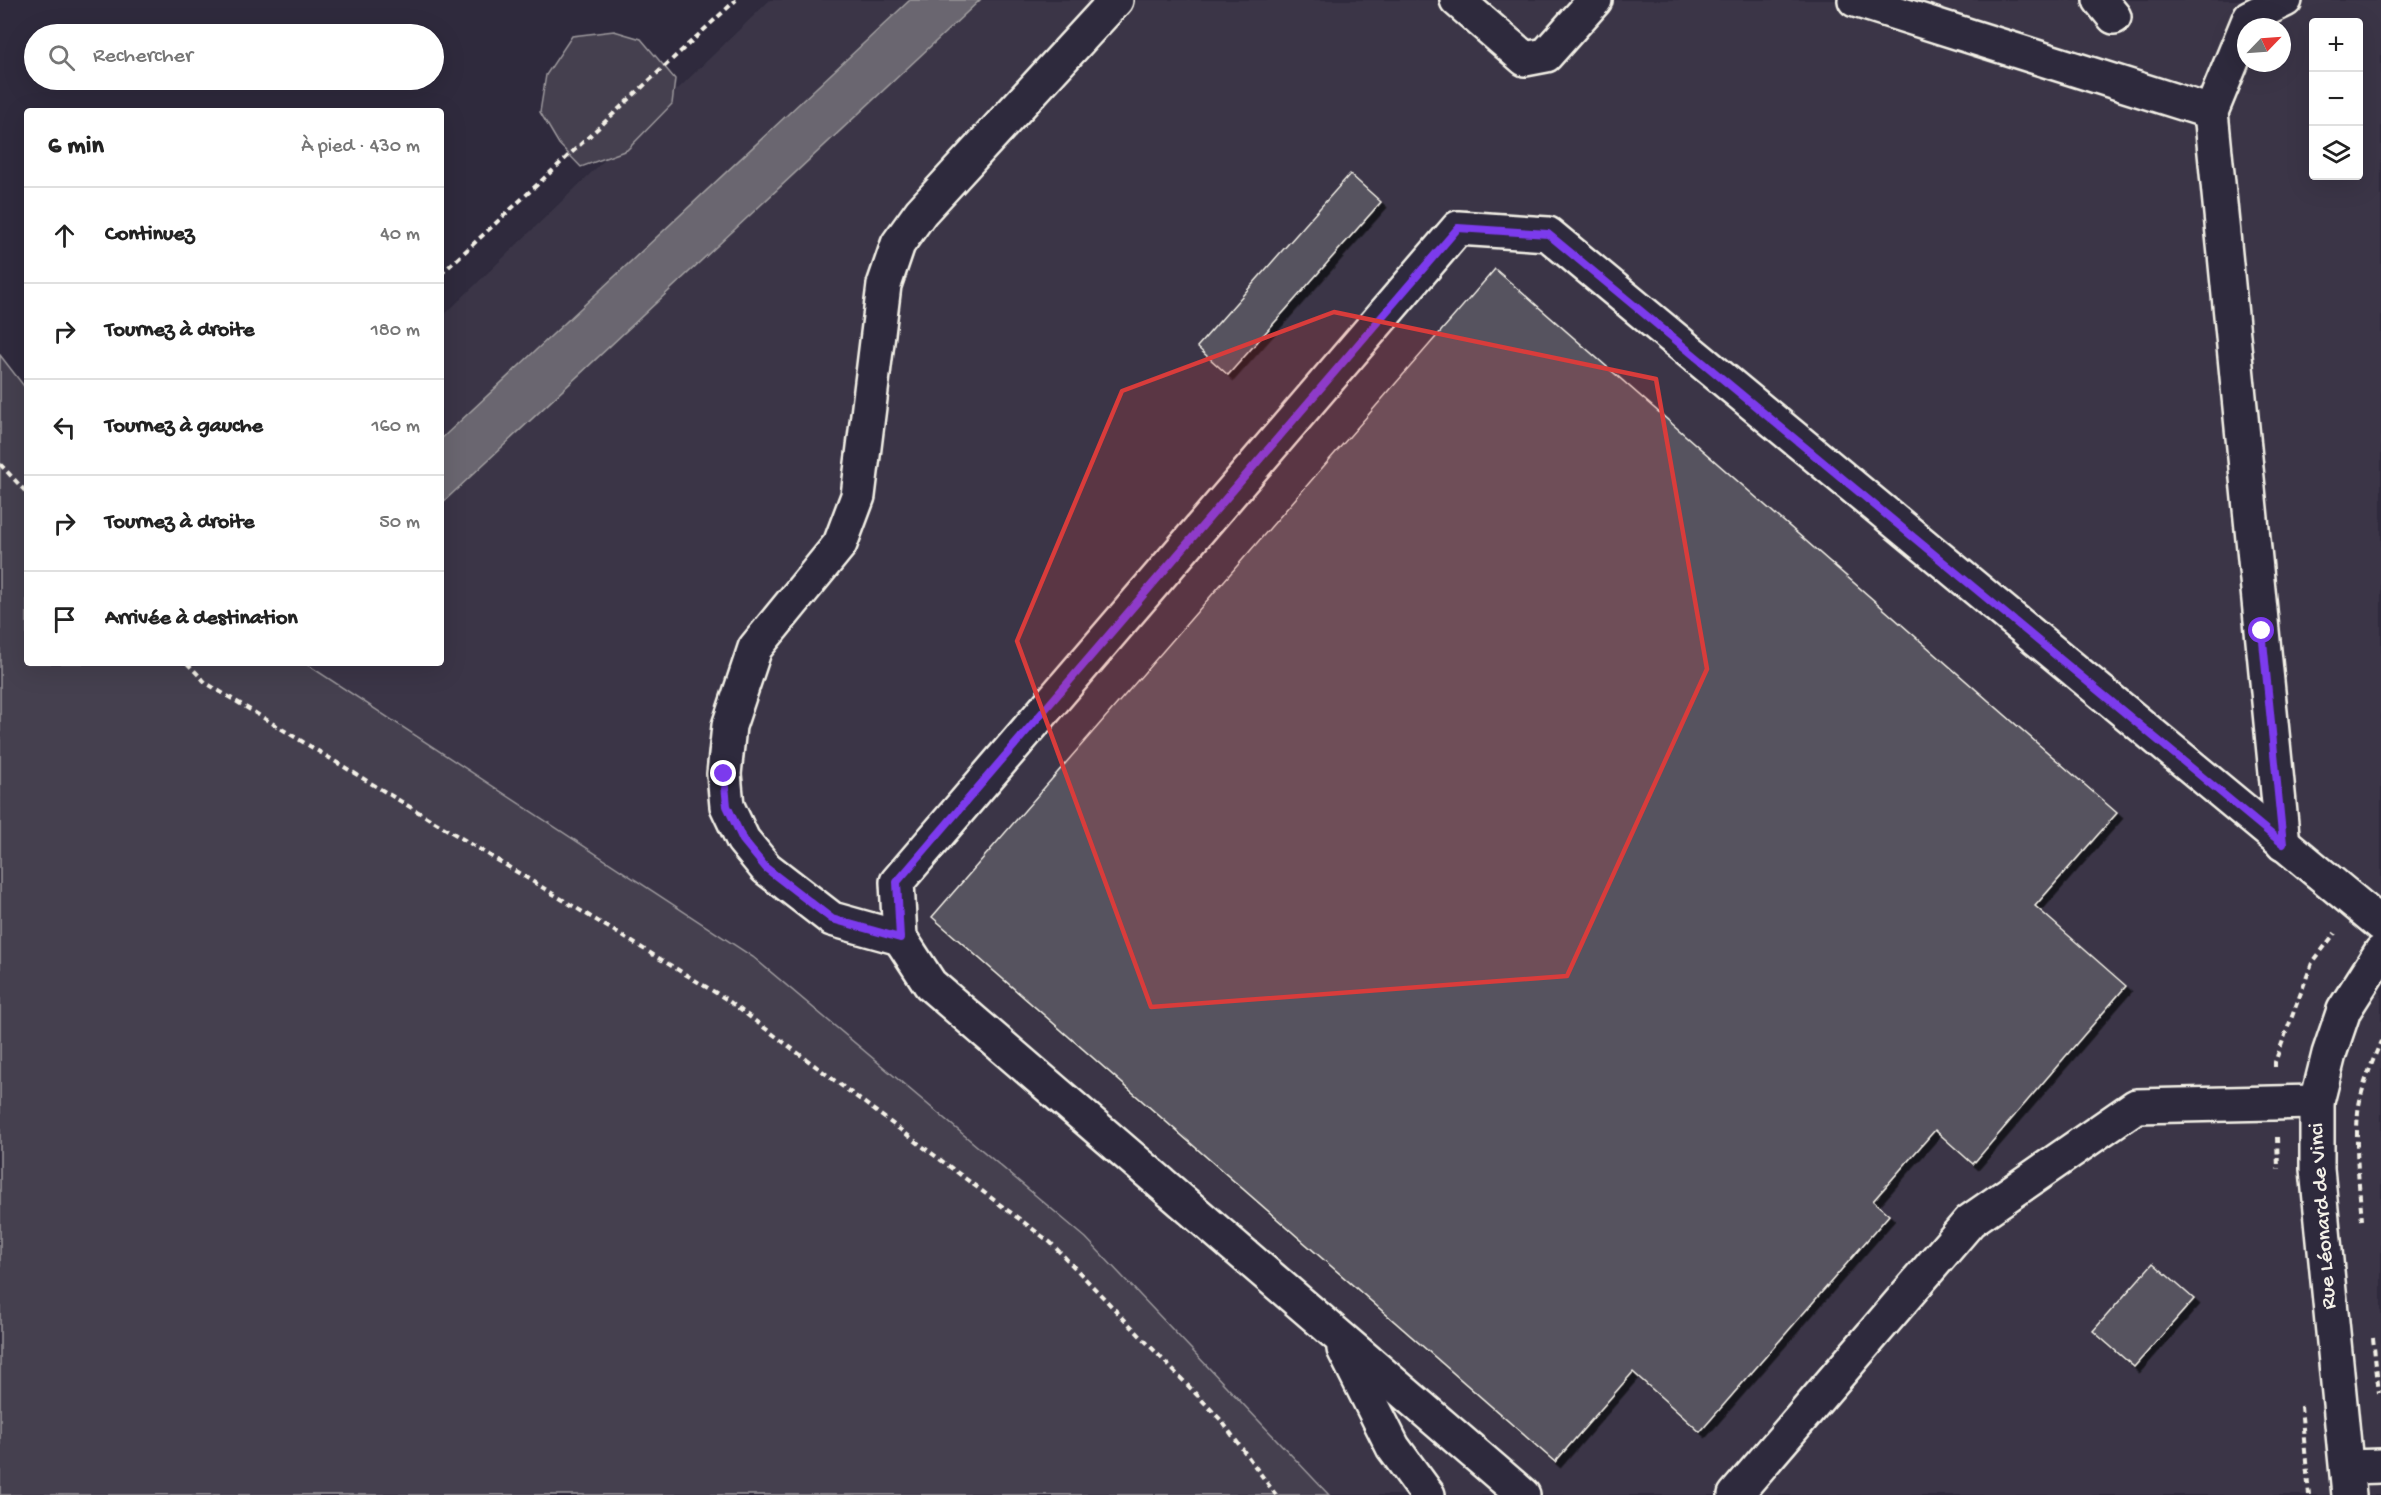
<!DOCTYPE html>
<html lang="fr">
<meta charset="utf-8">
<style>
body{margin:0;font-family:"Gochi Hand",sans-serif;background:#f2f2f2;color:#222}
.controls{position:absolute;right:18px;top:18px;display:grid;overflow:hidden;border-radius:6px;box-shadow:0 6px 24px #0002}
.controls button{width:54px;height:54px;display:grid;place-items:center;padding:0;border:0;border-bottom:2px solid #e0e0e0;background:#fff;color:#222;font:30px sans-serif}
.compass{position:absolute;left:2237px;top:18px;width:54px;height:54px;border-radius:50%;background:#fff;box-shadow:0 6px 24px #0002;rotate:65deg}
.stop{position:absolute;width:18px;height:18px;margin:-14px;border:4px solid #7c3aed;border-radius:50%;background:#fff}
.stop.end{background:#7c3aed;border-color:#fff;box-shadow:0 2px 6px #0008}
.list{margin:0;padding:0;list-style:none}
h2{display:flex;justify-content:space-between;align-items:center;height:78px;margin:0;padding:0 24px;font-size:26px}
h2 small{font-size:20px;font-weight:400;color:#767676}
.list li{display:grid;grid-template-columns:39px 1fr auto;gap:18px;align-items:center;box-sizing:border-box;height:96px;padding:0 24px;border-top:2px solid #e0e0e0}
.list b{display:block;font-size:22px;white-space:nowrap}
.list em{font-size:20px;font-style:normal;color:#767676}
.icon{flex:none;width:33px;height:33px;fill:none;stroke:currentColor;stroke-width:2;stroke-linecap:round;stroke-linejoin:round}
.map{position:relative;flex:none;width:2381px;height:1495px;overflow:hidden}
.search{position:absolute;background:#fff;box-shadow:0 6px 24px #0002;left:24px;top:24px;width:420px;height:66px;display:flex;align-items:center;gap:15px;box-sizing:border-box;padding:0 21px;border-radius:33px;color:#767676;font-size:22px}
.panel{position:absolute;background:#fff;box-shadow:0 6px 24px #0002;left:24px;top:108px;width:420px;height:558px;border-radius:6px}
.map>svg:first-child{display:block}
.built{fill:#3b3647;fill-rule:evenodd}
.green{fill:#454050;stroke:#9c989c;stroke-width:1.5}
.water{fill:#6a6670;stroke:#a19ea0;stroke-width:1.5}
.building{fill:#56525f;stroke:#f4f1e8;stroke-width:1.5;filter:url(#shadow)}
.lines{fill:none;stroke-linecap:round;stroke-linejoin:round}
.minor-casing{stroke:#f4f1e8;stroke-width:38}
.path{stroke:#f4f1e8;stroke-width:4;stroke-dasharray:6 4.5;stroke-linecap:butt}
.minor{stroke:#2f2a3d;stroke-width:33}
.route{stroke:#7c3aed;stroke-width:8}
.marked{fill:#d93c3b;fill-opacity:0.2;stroke:#d93c3b;stroke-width:4.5;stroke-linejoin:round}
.labels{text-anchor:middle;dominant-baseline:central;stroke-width:5;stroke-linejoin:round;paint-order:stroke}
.street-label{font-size:22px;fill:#f4f1e8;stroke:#2f2a3d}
</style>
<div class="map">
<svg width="2381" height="1495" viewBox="0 0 2381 1495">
<defs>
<filter id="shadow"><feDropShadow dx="5.5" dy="5.5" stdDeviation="0" flood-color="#0009"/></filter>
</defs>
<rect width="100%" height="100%" fill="#2f2a3d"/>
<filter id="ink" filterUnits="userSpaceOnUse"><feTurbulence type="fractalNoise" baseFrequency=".0167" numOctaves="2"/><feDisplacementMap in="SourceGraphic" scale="12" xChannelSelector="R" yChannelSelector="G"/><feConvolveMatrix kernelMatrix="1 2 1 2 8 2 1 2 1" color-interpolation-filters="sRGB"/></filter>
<g filter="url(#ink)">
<path class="built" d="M770,0H2381V1495H1329L1086,1238L305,663H441V318ZM2314,22H2358V176H2314ZM2246,27H2282V63H2246Z"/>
<g class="green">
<polygon points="614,31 641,39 675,79 672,104 627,150 581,167 559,144 540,112 546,75 572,36"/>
<polygon points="0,355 27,390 27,663 305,663 753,957 1086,1238 1329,1495 0,1495"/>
</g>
<polygon class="water" points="910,0 980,0 441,504 441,439"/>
<g class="building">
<polygon points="1350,174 1381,202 1228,375 1197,347"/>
<polygon points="1495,269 2117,813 2035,906 2126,986 1973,1164 1935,1130 1873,1201 1889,1215 1700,1432 1633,1372 1555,1462 932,917"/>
<polygon points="2153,1263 2194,1299 2134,1367 2093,1331"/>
</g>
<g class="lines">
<g class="minor-casing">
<g id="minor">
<polyline points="1457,0 1525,59 1546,55 1595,0"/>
<polyline points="1855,0 2211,112"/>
<polyline points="2100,0 2114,17"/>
<polyline points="2283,844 2211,112 2250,17 2285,0"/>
<polyline points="900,938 832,919 766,868 743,840 727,806 724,774 729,726 755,648 840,544 858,496 884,285 898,244 921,212 1116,0"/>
<polyline points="1344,1349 1393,1447 1428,1495"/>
<polyline points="2347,1467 2381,1466"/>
<polyline points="1523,1495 930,984 900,938 897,882 1458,228 1548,234 2381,924"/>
<polyline points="1735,1495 1970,1221 2136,1106 2317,1102"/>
<polyline points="2349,1495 2317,1169 2317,1102 2329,1054 2344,1010 2381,952"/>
</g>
</g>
<g class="path">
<polyline points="441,274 736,0"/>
<polyline points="0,464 27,493"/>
<polyline points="187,663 206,683 726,999 1050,1242 1221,1420 1276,1495"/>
<polyline points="2275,1067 2275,1062 2312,963 2335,933"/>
<polyline points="2277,1137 2278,1169"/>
<path d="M2362,1220C2359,1185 2355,1147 2358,1112C2361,1088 2372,1063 2381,1041"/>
<polyline points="2373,1338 2379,1393"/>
<polyline points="2301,1406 2309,1495"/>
</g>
<use href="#minor" class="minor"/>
</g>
</g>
<g class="lines" filter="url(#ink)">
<polyline class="route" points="724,774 727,806 743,840 766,868 832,919 900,938 897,882 1458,228 1548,234 2283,844 2262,631"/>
</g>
<path class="marked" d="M1334,312L1656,379L1707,669L1567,976L1151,1007L1017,641L1122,391Z"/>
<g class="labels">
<g class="street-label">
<text transform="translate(2324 1216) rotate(-94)">Rue Léonard de Vinci</text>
</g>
</g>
</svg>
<div class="controls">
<button>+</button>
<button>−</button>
<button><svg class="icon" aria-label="layers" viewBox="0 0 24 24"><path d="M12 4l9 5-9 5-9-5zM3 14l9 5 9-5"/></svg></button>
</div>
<svg class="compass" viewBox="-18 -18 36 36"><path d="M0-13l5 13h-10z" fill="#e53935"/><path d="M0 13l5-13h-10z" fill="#767676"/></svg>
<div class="stop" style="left:2262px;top:631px"></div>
<div class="stop end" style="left:724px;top:774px"></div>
<div class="search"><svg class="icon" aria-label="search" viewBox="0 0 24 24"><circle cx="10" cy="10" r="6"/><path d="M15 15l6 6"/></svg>Rechercher</div>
<section class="panel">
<h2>6 min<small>À pied · 430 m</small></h2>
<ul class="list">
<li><svg class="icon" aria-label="ahead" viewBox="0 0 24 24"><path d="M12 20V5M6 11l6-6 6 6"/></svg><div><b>Continuez</b></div><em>40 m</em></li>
<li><svg class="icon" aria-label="right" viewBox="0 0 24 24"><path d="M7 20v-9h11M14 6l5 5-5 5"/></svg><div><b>Tournez à droite</b></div><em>180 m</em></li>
<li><svg class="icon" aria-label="left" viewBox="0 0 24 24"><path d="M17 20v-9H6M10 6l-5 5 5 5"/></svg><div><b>Tournez à gauche</b></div><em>160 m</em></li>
<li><svg class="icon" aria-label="right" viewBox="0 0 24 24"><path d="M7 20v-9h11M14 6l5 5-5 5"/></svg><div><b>Tournez à droite</b></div><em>50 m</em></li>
<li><svg class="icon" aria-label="arrive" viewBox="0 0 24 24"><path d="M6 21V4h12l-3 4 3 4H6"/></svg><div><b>Arrivée à destination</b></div></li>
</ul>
</section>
</div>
